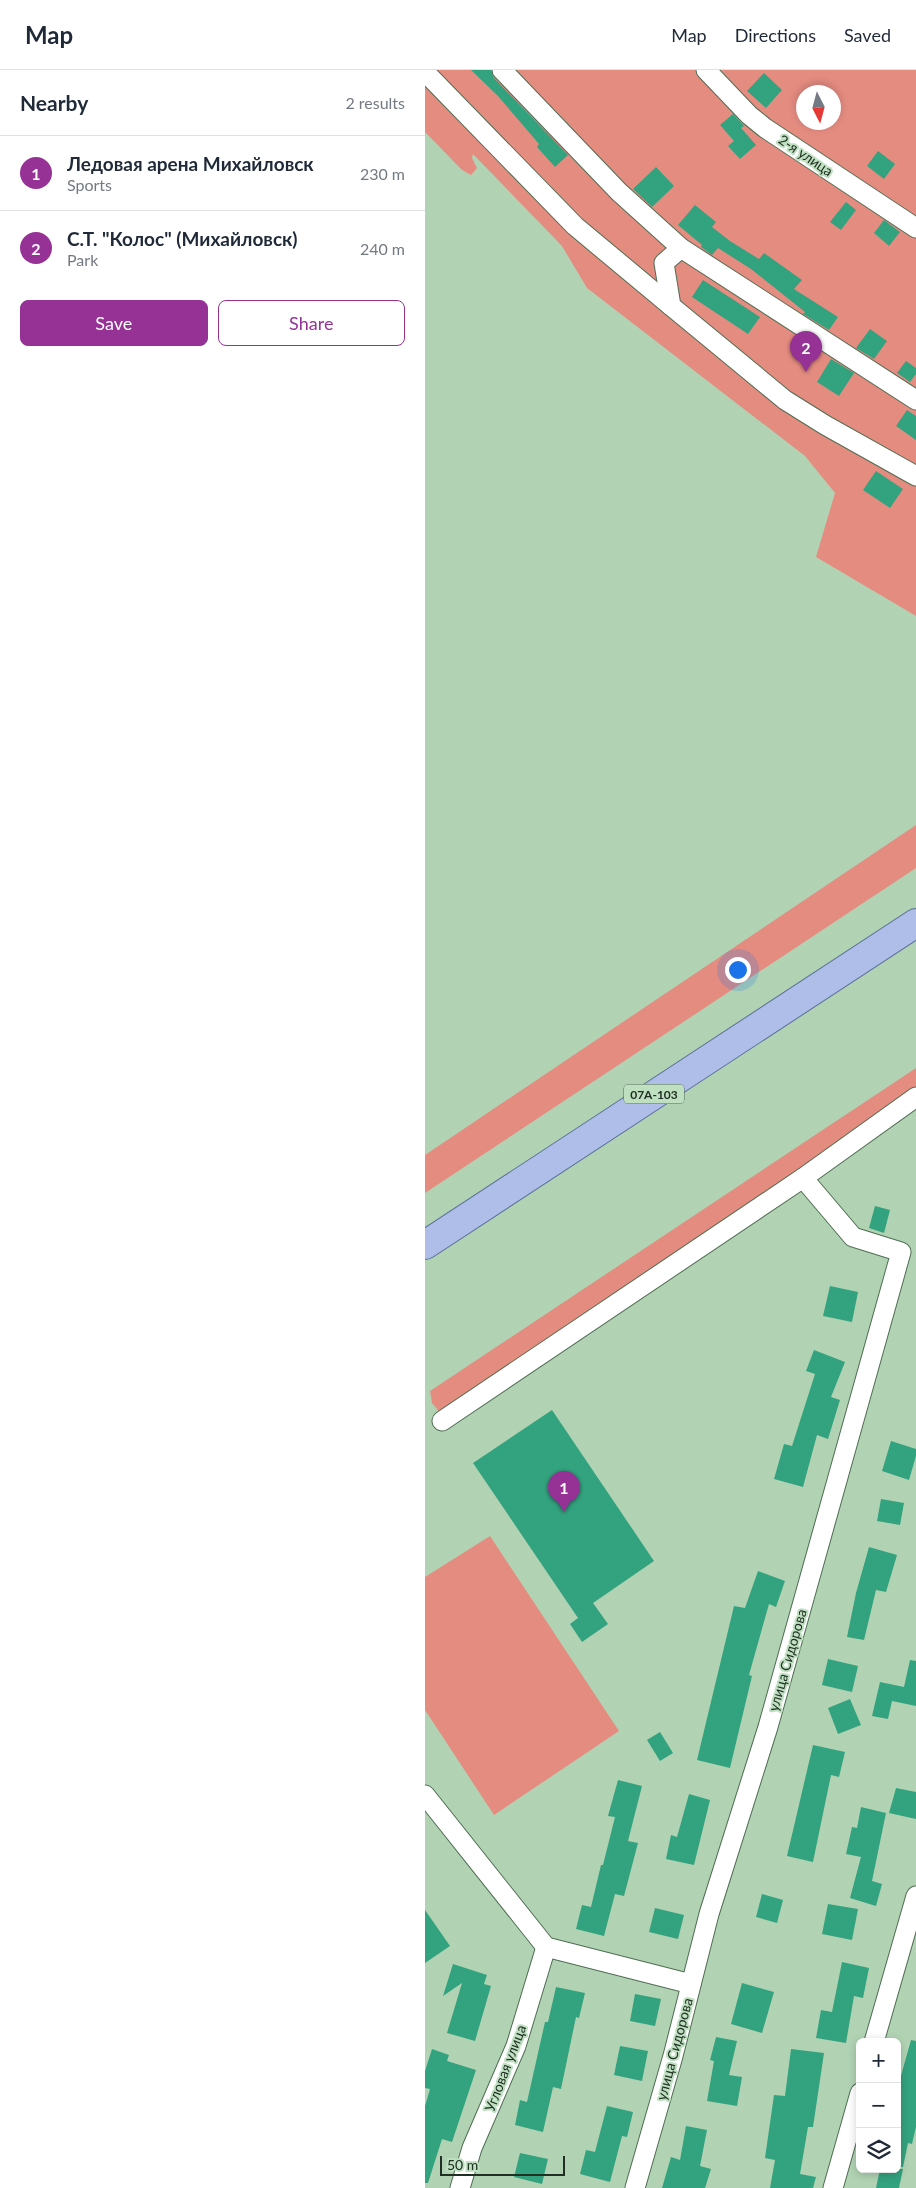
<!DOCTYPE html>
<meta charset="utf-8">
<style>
body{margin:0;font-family:Lato,sans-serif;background:#f2f2f3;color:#1f2937}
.controls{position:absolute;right:15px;bottom:15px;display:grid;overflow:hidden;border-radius:8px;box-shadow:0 2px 8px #0003}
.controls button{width:45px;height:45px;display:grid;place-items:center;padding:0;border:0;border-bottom:1px solid #e0e1e3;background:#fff;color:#1f2937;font:25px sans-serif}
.compass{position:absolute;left:371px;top:15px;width:45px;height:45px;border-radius:50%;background:#fff;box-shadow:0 2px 8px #0003;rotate:174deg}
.scale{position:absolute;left:15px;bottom:12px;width:125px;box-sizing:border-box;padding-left:5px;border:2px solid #222f23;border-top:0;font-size:14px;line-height:18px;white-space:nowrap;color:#222f23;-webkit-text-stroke:4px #bee0c1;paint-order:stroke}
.you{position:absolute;left:312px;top:899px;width:18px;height:18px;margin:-12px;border:4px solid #fff;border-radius:50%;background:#1a73e8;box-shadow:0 0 0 8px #1a73e833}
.badge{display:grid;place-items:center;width:32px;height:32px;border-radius:50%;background:#963196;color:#fff;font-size:16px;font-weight:700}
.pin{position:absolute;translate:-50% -41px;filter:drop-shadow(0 1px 2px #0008)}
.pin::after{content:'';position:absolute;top:26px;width:18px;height:15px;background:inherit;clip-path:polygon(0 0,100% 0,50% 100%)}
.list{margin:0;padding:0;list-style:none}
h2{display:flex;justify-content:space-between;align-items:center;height:65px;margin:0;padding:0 20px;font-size:21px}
h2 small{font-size:16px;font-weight:400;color:#747a83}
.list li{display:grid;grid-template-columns:32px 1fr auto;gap:15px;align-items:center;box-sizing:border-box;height:75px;padding:0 20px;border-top:1px solid #e0e1e3}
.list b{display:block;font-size:19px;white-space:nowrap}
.list p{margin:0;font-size:16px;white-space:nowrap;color:#747a83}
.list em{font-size:16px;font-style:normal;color:#747a83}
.actions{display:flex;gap:10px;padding:15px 20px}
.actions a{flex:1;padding:11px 0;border:1px solid #963196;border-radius:8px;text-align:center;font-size:18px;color:#963196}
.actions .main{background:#963196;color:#fff}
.icon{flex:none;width:28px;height:28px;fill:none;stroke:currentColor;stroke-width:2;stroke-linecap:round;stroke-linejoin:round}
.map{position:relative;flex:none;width:491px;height:2118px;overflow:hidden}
header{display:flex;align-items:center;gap:30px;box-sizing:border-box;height:70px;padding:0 25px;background:#fff;border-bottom:1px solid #e0e1e3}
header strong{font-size:24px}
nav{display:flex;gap:28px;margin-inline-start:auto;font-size:18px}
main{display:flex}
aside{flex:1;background:#fff}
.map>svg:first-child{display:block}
.green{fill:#e58c81;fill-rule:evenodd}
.building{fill:#33a27f}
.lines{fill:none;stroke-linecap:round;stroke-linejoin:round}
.street-casing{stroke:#4f6d52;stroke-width:21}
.primary-casing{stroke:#5a6f99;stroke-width:30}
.street{stroke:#fff;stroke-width:19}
.primary{stroke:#aebee8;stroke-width:28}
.labels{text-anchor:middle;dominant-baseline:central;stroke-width:4;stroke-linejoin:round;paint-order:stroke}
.shield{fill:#bee0c1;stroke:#516452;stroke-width:1}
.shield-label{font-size:12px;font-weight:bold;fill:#222f23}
.street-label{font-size:14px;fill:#222f23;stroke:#bee0c1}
</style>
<header>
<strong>Map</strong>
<nav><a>Map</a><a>Directions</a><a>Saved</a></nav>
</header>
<main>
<aside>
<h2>Nearby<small>2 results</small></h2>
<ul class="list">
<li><span class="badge">1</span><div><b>Ледовая арена Михайловск</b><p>Sports</p></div><em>230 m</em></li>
<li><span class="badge">2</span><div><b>С.Т. &quot;Колос&quot; (Михайловск)</b><p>Park</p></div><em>240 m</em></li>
</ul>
<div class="actions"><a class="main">Save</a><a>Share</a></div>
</aside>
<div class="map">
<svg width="491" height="2118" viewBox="0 0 491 2118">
<rect width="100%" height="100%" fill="#b1d3b4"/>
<g class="green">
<path d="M0,0H491V546L391,487L410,423L380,386L162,218L137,176L48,84L47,88L52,98L46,105L37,100L0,62ZM378,22H408V52H378Z"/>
<polygon points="491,755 491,798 0,1123 0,1085"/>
<polygon points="491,998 491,1021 16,1344 7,1333 5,1321"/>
<polygon points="65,1466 194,1661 69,1745 0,1640 0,1507"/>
</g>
<g class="building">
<polygon points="46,0 66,0 69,8 143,85 130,97 112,77 114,74 73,26"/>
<polygon points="339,3 357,20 341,38 322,21"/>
<polygon points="308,44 319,56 316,58 331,75 315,89 303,76 309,71 295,55"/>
<polygon points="453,81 470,94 459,109 442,96"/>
<polygon points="231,97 249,116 227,137 208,119"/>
<polygon points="421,132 431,140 416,160 405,152"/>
<polygon points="270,135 291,152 287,157 305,171 334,189 339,183 377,210 369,219 413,247 404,260 378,244 380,242 326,199 293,178 287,185 276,177 277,175 253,155"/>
<polygon points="459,150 475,162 464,176 449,163"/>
<polygon points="278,210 335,247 323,264 267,227"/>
<polygon points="445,259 462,271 449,289 431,278"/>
<polygon points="406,289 429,303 414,326 392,312"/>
<polygon points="481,291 491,298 491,304 485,312 472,303"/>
<polygon points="482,340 491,346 491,370 471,356"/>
<polygon points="451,401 478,419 465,438 438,420"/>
<polygon points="450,1136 465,1140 459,1163 444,1158"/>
<polygon points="405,1216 433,1222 427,1252 398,1246"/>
<polygon points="389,1280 420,1292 406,1327 415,1330 403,1369 392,1365 378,1417 349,1409 359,1374 367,1376 390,1304 381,1301"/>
<polygon points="127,1340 229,1491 168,1533 183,1554 157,1572 145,1554 153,1548 48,1393"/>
<polygon points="466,1371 491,1379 491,1386 484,1410 457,1401"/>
<polygon points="456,1429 479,1433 475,1455 452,1451"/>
<polygon points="444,1477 472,1485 461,1522 451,1520 439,1570 422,1567 431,1523"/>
<polygon points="333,1501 360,1511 351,1537 344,1534 324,1605 327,1606 305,1698 272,1690 309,1536 320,1538"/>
<polygon points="403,1589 433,1596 427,1622 397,1615"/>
<polygon points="485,1590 491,1591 491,1636 467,1631 463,1649 447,1646 455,1612 479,1617"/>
<polygon points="425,1629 436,1655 413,1664 403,1638"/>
<polygon points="235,1662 248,1683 235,1691 222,1670"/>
<polygon points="388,1675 420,1682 414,1707 406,1705 388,1792 362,1786"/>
<polygon points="193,1710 217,1716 203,1771 213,1773 199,1826 190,1824 179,1866 151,1859 157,1835 166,1837 176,1795 178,1795 190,1747 183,1746"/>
<polygon points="471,1718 491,1722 491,1749 464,1743"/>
<polygon points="264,1724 285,1730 269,1795 241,1789 246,1765 252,1767"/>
<polygon points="436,1737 461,1743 447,1811 457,1814 451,1836 425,1828 436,1787 421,1784 427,1757 432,1758"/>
<polygon points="337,1824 358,1830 352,1853 331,1847"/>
<polygon points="403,1834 433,1839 427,1870 397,1864"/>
<polygon points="230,1838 259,1845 253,1869 224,1862"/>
<polygon points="0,1840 25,1876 0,1893"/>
<polygon points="417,1892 444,1898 438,1928 429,1926 421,1973 391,1968 396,1940 407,1942"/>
<polygon points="28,1894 62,1905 59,1914 66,1916 50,1971 22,1963 37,1913 18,1926"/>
<polygon points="317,1913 349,1922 337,1963 306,1954"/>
<polygon points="131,1917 160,1923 154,1948 151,1947 136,2019 128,2017 118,2062 90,2055 95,2030 102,2032 120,1952 123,1952"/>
<polygon points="210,1924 236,1929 230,1956 205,1951"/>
<polygon points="291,1967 312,1971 304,2005 317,2007 312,2036 282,2031 289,1991 285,1990"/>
<polygon points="486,1970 491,1971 491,2057 487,2074 483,2073 478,2097 472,2097 472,2020"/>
<polygon points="195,1976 223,1981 217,2011 189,2005"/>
<polygon points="7,1979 24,1985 22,1991 51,2000 27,2072 17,2069 3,2113 0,2113 0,2036 5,2019 0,2018 0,2001"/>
<polygon points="366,1979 399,1983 388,2057 383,2057 375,2104 391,2107 388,2118 345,2118 350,2090 340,2088 349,2025 360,2026"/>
<polygon points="182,2036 208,2042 202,2067 197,2066 185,2112 155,2104 161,2080 170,2082"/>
<polygon points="261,2056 282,2060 275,2096 286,2099 280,2118 237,2118 246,2087 255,2090"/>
<polygon points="95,2083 123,2089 117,2114 89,2107"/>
<polygon points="455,2099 478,2099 474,2118 451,2118"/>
</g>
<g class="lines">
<g class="street-casing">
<g id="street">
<polyline points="77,0 194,122 256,178 491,330"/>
<polyline points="281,0 324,45 340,58 491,158"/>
<polyline points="0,2 150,156 246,236"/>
<polyline points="256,178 239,193 246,236 360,330 400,355 491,406"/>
<polyline points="17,1351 378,1108 491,1027"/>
<polyline points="0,1725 121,1877"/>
<polyline points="449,1972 491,1826"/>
<polyline points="35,2118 47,2078 91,1976 121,1877 266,1914"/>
<polyline points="210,2118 248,1986 284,1844 343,1657 476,1182 428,1167 378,1108"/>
<polyline points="408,2118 435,2023"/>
</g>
</g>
<g class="primary-casing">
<polyline id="primary" points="0,1175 491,853"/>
</g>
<use href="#street" class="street"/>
<use href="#primary" class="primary"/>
</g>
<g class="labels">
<rect class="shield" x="199" y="1014.5" width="60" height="19" rx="4"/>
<g class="shield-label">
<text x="229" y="1024">07А-103</text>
</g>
<g class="street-label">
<text transform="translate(381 85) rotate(34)">2-я улица</text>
<text transform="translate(362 1590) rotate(-74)">улица Сидорова</text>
<text transform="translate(249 1979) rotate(-75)">улица Сидорова</text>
<text transform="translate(80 1998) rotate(-69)">Угловая улица</text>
</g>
</g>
</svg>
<div class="controls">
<button>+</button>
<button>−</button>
<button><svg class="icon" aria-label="layers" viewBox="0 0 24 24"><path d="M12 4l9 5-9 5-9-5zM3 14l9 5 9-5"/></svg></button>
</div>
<svg class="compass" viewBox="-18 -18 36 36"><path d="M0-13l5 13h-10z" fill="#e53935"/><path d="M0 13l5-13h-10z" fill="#747a83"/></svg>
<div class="scale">50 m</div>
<div class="you"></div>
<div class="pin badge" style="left:139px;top:1442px">1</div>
<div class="pin badge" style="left:381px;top:302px">2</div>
</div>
</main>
